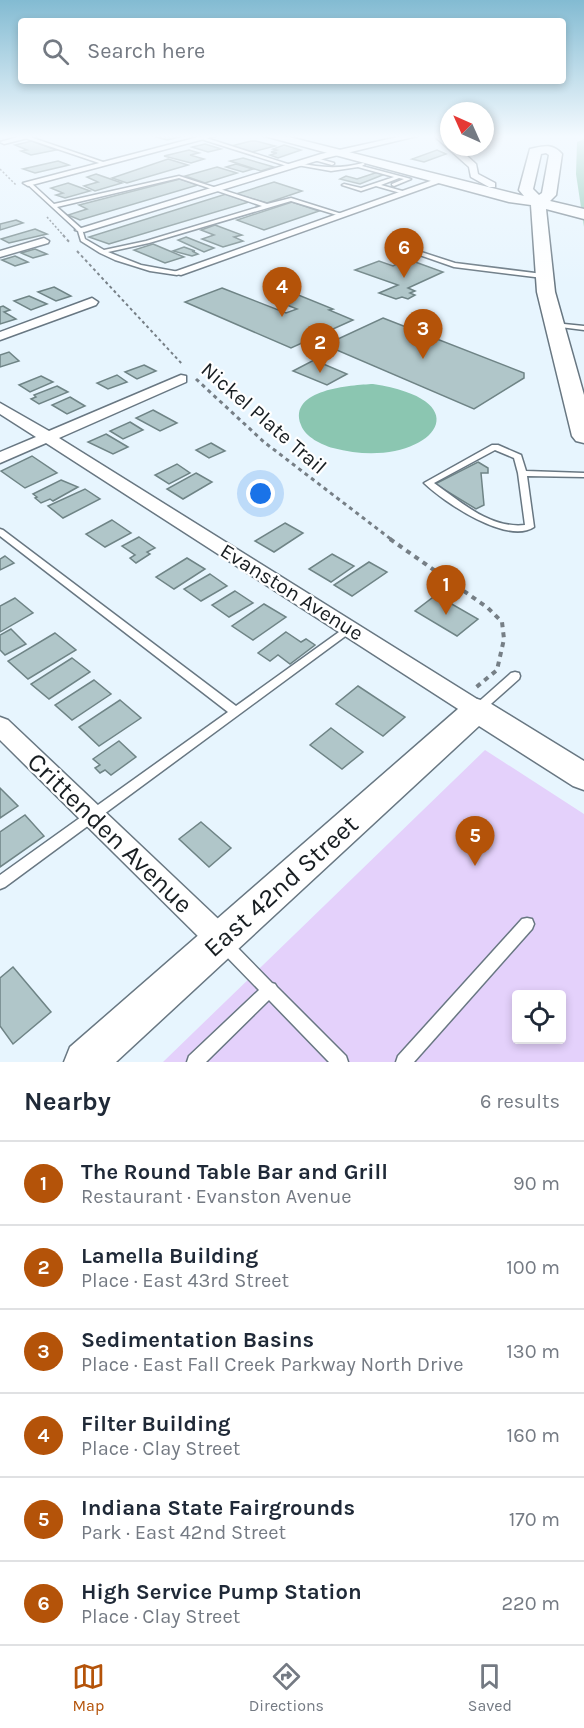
<!DOCTYPE html>
<meta charset="utf-8">
<style>
body{margin:0;font-family:Karla,sans-serif;background:#f6f6f7;color:#1f2937}
.controls{position:absolute;right:18px;bottom:18px;display:grid;overflow:hidden;border-radius:6px;box-shadow:0 3px 9px #0003}
.controls button{width:54px;height:54px;display:grid;place-items:center;padding:0;border:0;border-bottom:2px solid #e0e1e3;background:#fff;color:#1f2937;font:30px sans-serif}
.compass{position:absolute;left:440px;top:102px;width:54px;height:54px;border-radius:50%;background:#fff;box-shadow:0 3px 9px #0003;rotate:315deg}
.you{position:absolute;left:261px;top:494px;width:21px;height:21px;margin:-15px;border:4px solid #fff;border-radius:50%;background:#1a73e8;box-shadow:0 0 0 9px #1a73e833}
.badge{display:grid;place-items:center;width:39px;height:39px;border-radius:50%;background:#b45309;color:#fff;font-size:20px;font-weight:700}
.pin{position:absolute;translate:-50% -50px;filter:drop-shadow(0 2px 3px #0008)}
.pin::after{content:'';position:absolute;top:32px;width:21px;height:18px;background:inherit;clip-path:polygon(0 0,100% 0,50% 100%)}
.list{margin:0;padding:0;list-style:none}
h2{display:flex;justify-content:space-between;align-items:center;height:78px;margin:0;padding:0 24px;font-size:26px}
h2 small{font-size:20px;font-weight:400;color:#747a83}
.list li{display:grid;grid-template-columns:39px 1fr auto;gap:18px;align-items:center;box-sizing:border-box;height:84px;padding:0 24px;border-top:2px solid #e0e1e3}
.list b{display:block;font-size:22px;white-space:nowrap}
.list p{margin:0;font-size:20px;white-space:nowrap;color:#747a83}
.list em{font-size:20px;font-style:normal;color:#747a83}
.icon{flex:none;width:33px;height:33px;fill:none;stroke:currentColor;stroke-width:2;stroke-linecap:round;stroke-linejoin:round}
.map{position:relative;flex:none;width:584px;height:1062px;overflow:hidden}
.search{position:absolute;background:#fff;box-shadow:0 3px 9px #0003;left:18px;right:18px;top:18px;height:66px;display:flex;align-items:center;gap:15px;box-sizing:border-box;padding:0 21px;border-radius:6px;color:#747a83;font-size:22px}
.sheet{height:582px;background:#fff}
nav{display:flex;justify-content:space-around;align-items:center;box-sizing:border-box;height:84px;border-top:2px solid #e0e1e3;background:#fff;font-size:16px;color:#747a83}
nav a{display:grid;justify-items:center;gap:3px}
nav .on{color:#b45309}
.map>svg:first-child{display:block}
.green{fill:#e4d1fb;fill-rule:evenodd}
.water{fill:#8bc6b1}
.building{fill:#b0c6c9;stroke:#6f8486;stroke-width:1.5}
.lines{fill:none;stroke-linecap:round;stroke-linejoin:round}
.lane-casing{stroke:#687782;stroke-width:3}
.street-casing{stroke:#687782;stroke-width:3}
.secondary-casing{stroke:#687782;stroke-width:3}
.primary-casing{stroke:#687782;stroke-width:3}
.path-far3{stroke:#767f86;stroke-width:1.5;stroke-dasharray:2 2;stroke-linecap:butt}
.path-far2{stroke:#767f86;stroke-width:2;stroke-dasharray:3 3;stroke-linecap:butt}
.path-far1{stroke:#767f86;stroke-width:3;stroke-dasharray:4 4;stroke-linecap:butt}
.path{stroke:#767f86;stroke-width:4;stroke-dasharray:5 5;stroke-linecap:butt}
.lane{fill:#fff;fill-rule:evenodd}
.street{fill:#fff;fill-rule:evenodd}
.secondary{fill:#fff;fill-rule:evenodd}
.primary{fill:#fff;fill-rule:evenodd}
.labels{text-anchor:middle;dominant-baseline:central;stroke-width:4.5;stroke-linejoin:round;paint-order:stroke}
.street-label{font-size:21px;fill:#181e22;stroke:#fff}
.near-street-label{font-size:26px;fill:#181e22;stroke:#fff}
</style>
<div class="map">
<svg width="584" height="1062" viewBox="0 0 584 1062">
<rect width="100%" height="100%" fill="#e7f5fe"/>
<path class="green" d="M485,750L584,814V1062H163ZM516,994H562V1040H516Z"/>
<g class="water">
<polygon points="584,139 584,227 576,174 577,142"/>
<path d="M373,384C492,402 424,473 333,448C322,445 305,437 301,425C287,389 352,385 373,384Z"/>
</g>
<g class="building">
<polygon points="149,135 181,135 184,136 167,140"/>
<polygon points="32,141 56,150 31,155 21,151 27,150 15,145"/>
<polygon points="251,141 256,141 275,146 252,152 231,146"/>
<polygon points="205,144 221,149 208,152 192,147"/>
<polygon points="284,145 301,150 278,158 270,155 277,153 271,152 277,150 273,149"/>
<polygon points="189,150 199,153 190,155 204,159 191,163 164,156"/>
<polygon points="437,150 446,154 424,162 412,159"/>
<polygon points="243,158 274,167 261,171 230,161"/>
<polygon points="168,159 188,165 127,183 112,178"/>
<polygon points="58,161 69,165 35,173 23,169"/>
<polygon points="236,164 253,169 243,172 226,167"/>
<polygon points="217,167 237,173 205,183 185,176"/>
<polygon points="378,172 385,174 360,184 340,179 346,176 357,179"/>
<polygon points="96,174 122,183 95,191 84,186 98,182 87,177"/>
<polygon points="180,179 198,185 80,220 68,215 87,209 79,205"/>
<polygon points="274,182 302,191 267,203 236,194"/>
<polygon points="68,183 90,191 65,198 56,195 63,193 51,188"/>
<polygon points="226,194 249,202 109,244 89,237"/>
<polygon points="292,202 319,211 264,230 237,220"/>
<polygon points="16,220 23,223 0,230 0,224"/>
<polygon points="215,225 242,235 234,237 243,241 223,247 202,239 214,235 201,230"/>
<polygon points="35,229 47,234 9,243 1,239"/>
<polygon points="186,237 214,248 204,252 178,240"/>
<polygon points="153,244 184,257 165,263 134,250"/>
<polygon points="184,247 195,251 192,251 198,254 192,256 173,251"/>
<polygon points="35,249 47,254 33,258 21,253"/>
<polygon points="15,256 28,262 15,266 2,260"/>
<polygon points="407,259 443,272 408,288 415,291 410,293 415,295 408,299 402,297 396,299 379,293 398,285 355,270 379,261 393,266"/>
<polygon points="54,287 71,296 56,301 38,292"/>
<polygon points="222,288 286,313 297,309 274,300 296,294 333,309 329,310 353,320 291,348 185,302"/>
<polygon points="29,296 47,304 31,310 14,301"/>
<polygon points="3,306 10,310 4,312 16,319 0,324 0,307"/>
<polygon points="383,318 524,373 524,378 474,409 325,345"/>
<polygon points="9,352 19,361 0,367 0,355"/>
<polygon points="314,360 347,374 327,385 293,371"/>
<polygon points="144,365 156,371 137,379 125,372"/>
<polygon points="117,375 127,382 108,389 97,383"/>
<polygon points="41,376 53,382 30,392 19,385"/>
<polygon points="57,386 68,392 39,404 31,399 36,397 34,395"/>
<polygon points="70,397 85,406 67,414 52,405"/>
<polygon points="153,410 177,423 160,431 136,418"/>
<polygon points="130,422 143,430 123,439 110,431"/>
<polygon points="106,434 128,447 113,454 88,442"/>
<polygon points="211,443 225,451 209,458 196,450"/>
<polygon points="32,456 57,473 25,488 1,471"/>
<polygon points="478,462 488,468 488,473 481,473 484,505 476,509 435,484"/>
<polygon points="177,464 190,473 169,484 155,475"/>
<polygon points="196,473 212,482 183,499 167,489"/>
<polygon points="61,480 78,487 53,501 50,499 41,503 35,498 37,497 33,494"/>
<polygon points="85,489 100,499 63,518 48,506"/>
<polygon points="112,520 131,533 105,547 86,534"/>
<polygon points="285,523 303,533 274,552 255,541"/>
<polygon points="139,537 155,548 147,552 150,554 136,563 130,558 135,555 122,546"/>
<polygon points="332,554 354,566 331,582 309,569"/>
<polygon points="5,556 14,563 0,570 0,559"/>
<polygon points="187,558 205,569 174,589 156,577"/>
<polygon points="369,562 387,572 352,596 334,585"/>
<polygon points="210,574 227,586 201,601 184,589"/>
<polygon points="235,591 253,603 229,617 212,605"/>
<polygon points="436,595 478,619 457,636 415,611"/>
<polygon points="15,598 33,613 0,632 0,606"/>
<polygon points="264,604 286,617 253,640 232,626"/>
<polygon points="11,629 26,644 5,655 0,650 0,635"/>
<polygon points="286,632 301,642 306,639 315,645 290,664 278,655 270,661 258,653"/>
<polygon points="55,633 76,650 28,679 8,661"/>
<polygon points="72,658 90,672 49,699 31,684"/>
<polygon points="94,680 111,694 72,720 55,705"/>
<polygon points="358,686 405,717 383,736 336,704"/>
<polygon points="120,700 141,718 99,746 79,727"/>
<polygon points="331,728 363,752 342,769 310,745"/>
<polygon points="119,741 136,757 111,775 105,770 100,773 95,768 100,765 93,759"/>
<polygon points="0,788 18,806 0,818"/>
<polygon points="25,815 44,836 0,867 0,832"/>
<polygon points="201,822 231,848 209,867 179,839"/>
<polygon points="13,967 51,1012 13,1044 0,1026 0,978"/>
</g>
<g class="lines">
<g class="lane-casing">
<g id="lane">
<polygon points="25,136 27,136 106,163 102,164 25,138"/>
<polygon points="201,137 203,137 294,166 290,167 201,139"/>
<polygon points="316,158 334,163 334,164 332,165 314,160"/>
<path d="M299,163C321,168 341,169 363,163L365,164L362,166L411,179L394,186L392,185V184L404,179L399,178L381,185L406,192V193L404,194L376,186L361,191L342,185L344,184L361,188L394,177L358,167L331,171L297,165Z"/>
<path d="M179,176L267,204L291,198L345,215L340,216L291,201L149,243L108,252L141,265L179,272V274L177,275L150,271L115,260L100,253L81,241L78,231L26,183L30,182L54,204ZM179,178L262,206L146,241L104,250L85,239L82,229L57,207Z"/>
<polygon points="408,249 412,249 455,263 543,274 546,276 543,278 454,267 408,251"/>
<polygon points="554,323 584,326 584,330 552,326 551,325"/>
<path d="M492,445H498L521,455L526,471L584,473V477L527,476L534,527C507,545 444,502 424,483ZM495,450L514,458L518,473L525,525C490,529 461,502 434,483Z"/>
<polygon points="0,529 3,530 236,706 346,627 354,627 355,629 5,887 0,889 0,875 228,712 0,536"/>
<polygon points="515,672 519,673 520,676 519,679 483,711 479,712 475,711 473,708 475,705 511,673"/>
<polygon points="527,918 532,919 534,924 532,929 414,1062 396,1062 398,1056 522,919"/>
<polygon points="226,939 231,941 272,983 275,984 277,987 346,1056 348,1062 329,1062 269,1000 206,1062 187,1062 189,1056 259,990 221,951 219,946 221,941"/>
</g>
</g>
<g class="street-casing">
<g id="street">
<polygon points="25,135 40,135 4,144 0,142"/>
<polygon points="206,135 219,135 28,186 23,183"/>
<polygon points="407,135 421,135 326,158 84,232 75,230 321,154"/>
<polygon points="433,135 442,135 449,141 449,147 457,147 476,164 478,174 495,183 495,187 489,187 471,177 469,167"/>
<polygon points="439,178 447,180 181,275 171,273"/>
<polygon points="44,238 49,241 48,243 0,257 0,251"/>
<polygon points="92,298 98,302 96,305 0,340 0,332"/>
<polygon points="181,375 186,376 186,382 59,438 485,704 488,710 485,716 477,718 469,716 46,443 0,463 0,452 36,437 0,414 0,403 49,431"/>
<polygon points="0,717 8,720 231,931 235,940 231,949 221,953 211,949 0,740"/>
</g>
</g>
<g class="secondary-casing">
<polygon id="secondary" points="477,699 488,702 584,761 584,790 573,786 479,726 116,1062 64,1062 70,1047 466,702"/>
</g>
<g class="primary-casing">
<path id="primary" d="M261,135H281L524,196L519,190L530,149C544,146 552,143 562,154L556,195L550,201L584,209V219L546,209L555,292L584,395V443L576,441L572,436L537,292L531,205L509,202ZM546,153L549,155L542,193L539,195L533,189L541,154Z"/>
</g>
<g class="path-far3">
<polyline points="0,169 16,185"/>
<polyline points="47,217 64,236"/>
</g>
<g class="path-far2">
<polyline points="63,235 71,244"/>
<polyline points="77,251 183,365"/>
</g>
<polyline class="path-far1" points="196,379 264,442 392,540"/>
<polyline class="path" points="390,539 488,608 502,622 504,639 497,670 474,689"/>
<use href="#lane" class="lane"/>
<use href="#street" class="street"/>
<use href="#secondary" class="secondary"/>
<use href="#primary" class="primary"/>
</g>
<linearGradient id="sky" x2="0" y2="1"><stop stop-color="#83bbd2"/><stop offset="0.48" stop-color="#f4faff"/><stop offset="1" stop-color="#f4faff" stop-opacity="0"/></linearGradient>
<rect width="584" height="284" fill="url(#sky)"/>
<g class="labels">
<g class="street-label">
<text transform="translate(264 418) rotate(41)">Nickel Plate Trail</text>
<text transform="translate(292 592) rotate(32)">Evanston Avenue</text>
</g>
<g class="near-street-label">
<text transform="translate(110 833) rotate(44)">Crittenden Avenue</text>
<text transform="translate(281 886) rotate(-42)">East 42nd Street</text>
</g>
</g>
</svg>
<div class="controls">
<button><svg class="icon" aria-label="locate" viewBox="0 0 24 24"><circle cx="12" cy="12" r="6"/><path d="M12 2v4M12 18v4M2 12h4M18 12h4"/></svg></button>
</div>
<svg class="compass" viewBox="-18 -18 36 36"><path d="M0-13l5 13h-10z" fill="#e53935"/><path d="M0 13l5-13h-10z" fill="#747a83"/></svg>
<div class="you"></div>
<div class="pin badge" style="left:446px;top:615px">1</div>
<div class="pin badge" style="left:320px;top:373px">2</div>
<div class="pin badge" style="left:423px;top:359px">3</div>
<div class="pin badge" style="left:282px;top:317px">4</div>
<div class="pin badge" style="left:475px;top:866px">5</div>
<div class="pin badge" style="left:404px;top:278px">6</div>
<div class="search"><svg class="icon" aria-label="search" viewBox="0 0 24 24"><circle cx="10" cy="10" r="6"/><path d="M15 15l6 6"/></svg>Search here</div>
</div>
<section class="sheet">
<h2>Nearby<small>6 results</small></h2>
<ul class="list">
<li><span class="badge">1</span><div><b>The Round Table Bar and Grill</b><p>Restaurant · Evanston Avenue</p></div><em>90 m</em></li>
<li><span class="badge">2</span><div><b>Lamella Building</b><p>Place · East 43rd Street</p></div><em>100 m</em></li>
<li><span class="badge">3</span><div><b>Sedimentation Basins</b><p>Place · East Fall Creek Parkway North Drive</p></div><em>130 m</em></li>
<li><span class="badge">4</span><div><b>Filter Building</b><p>Place · Clay Street</p></div><em>160 m</em></li>
<li><span class="badge">5</span><div><b>Indiana State Fairgrounds</b><p>Park · East 42nd Street</p></div><em>170 m</em></li>
<li><span class="badge">6</span><div><b>High Service Pump Station</b><p>Place · Clay Street</p></div><em>220 m</em></li>
</ul>
</section>
<nav>
<a class="on"><svg class="icon" aria-label="map" viewBox="0 0 24 24"><path d="M3 6l6-2 6 2 6-2v14l-6 2-6-2-6 2zM9 4v14M15 6v14"/></svg>Map</a>
<a><svg class="icon" aria-label="directions" viewBox="0 0 24 24"><path d="M12 3l9 9-9 9-9-9zM9 14v-3h6M13 9l2 2-2 2"/></svg>Directions</a>
<a><svg class="icon" aria-label="saved" viewBox="0 0 24 24"><path d="M7 4h10v16l-5-4-5 4z"/></svg>Saved</a>
</nav>
